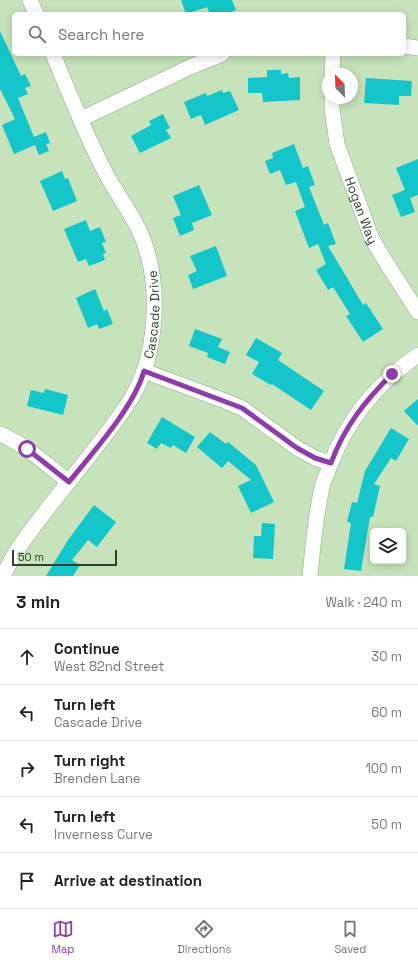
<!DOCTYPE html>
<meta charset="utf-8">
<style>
body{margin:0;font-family:"Space Grotesk",sans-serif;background:#f6f6f6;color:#202124}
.controls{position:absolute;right:12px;bottom:12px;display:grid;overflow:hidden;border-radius:6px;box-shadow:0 2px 10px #0003}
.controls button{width:36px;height:36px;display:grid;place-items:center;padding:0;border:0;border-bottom:1px solid #e0e0e0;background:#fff;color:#202124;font:20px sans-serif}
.compass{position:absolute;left:322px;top:68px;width:36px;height:36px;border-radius:50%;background:#fff;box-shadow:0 2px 10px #0003;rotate:337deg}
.scale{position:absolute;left:12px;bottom:10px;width:105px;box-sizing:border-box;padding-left:4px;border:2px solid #333e2e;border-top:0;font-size:11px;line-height:14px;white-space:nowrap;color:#333e2e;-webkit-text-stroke:3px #c7e3bb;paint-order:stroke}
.stop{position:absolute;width:12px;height:12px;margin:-9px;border:3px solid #8f3baa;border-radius:50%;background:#fff}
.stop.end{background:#8f3baa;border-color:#fff;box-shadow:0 1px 4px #0008}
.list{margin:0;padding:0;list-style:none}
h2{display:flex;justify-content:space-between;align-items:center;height:52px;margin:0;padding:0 16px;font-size:17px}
h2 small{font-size:13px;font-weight:400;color:#757577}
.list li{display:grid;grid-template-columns:26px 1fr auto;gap:12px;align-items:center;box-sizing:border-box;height:56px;padding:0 16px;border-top:1px solid #e0e0e0}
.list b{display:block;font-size:15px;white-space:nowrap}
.list p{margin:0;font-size:13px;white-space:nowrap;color:#757577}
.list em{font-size:13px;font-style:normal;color:#757577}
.icon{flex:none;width:22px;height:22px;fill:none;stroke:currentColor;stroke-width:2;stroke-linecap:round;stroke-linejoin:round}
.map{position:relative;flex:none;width:418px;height:576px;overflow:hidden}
.search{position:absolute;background:#fff;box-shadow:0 2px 10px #0003;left:12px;right:12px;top:12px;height:44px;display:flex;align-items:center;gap:10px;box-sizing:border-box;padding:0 14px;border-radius:6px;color:#757577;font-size:15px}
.sheet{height:332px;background:#fff}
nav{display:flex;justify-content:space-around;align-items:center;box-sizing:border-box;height:56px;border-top:1px solid #e0e0e0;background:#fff;font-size:11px;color:#757577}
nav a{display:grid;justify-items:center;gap:2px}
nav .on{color:#8f3baa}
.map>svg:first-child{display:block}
.building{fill:#14c6c9}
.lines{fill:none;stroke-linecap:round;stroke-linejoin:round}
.minor-casing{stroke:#8ea984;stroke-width:16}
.minor{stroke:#fff;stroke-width:15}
.route{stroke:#8f3baa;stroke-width:5}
.labels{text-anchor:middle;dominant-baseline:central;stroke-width:3.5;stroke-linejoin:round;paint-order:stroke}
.street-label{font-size:13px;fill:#333e2e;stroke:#c7e3bb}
</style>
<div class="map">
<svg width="418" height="576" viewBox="0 0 418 576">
<rect width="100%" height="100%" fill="#c7e3bb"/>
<g class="building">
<polygon points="181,0 232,0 236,10 226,14 210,14 207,7 186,14"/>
<polygon points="0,31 21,76 25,74 31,86 25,88 28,94 18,98 34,137 46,132 50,143 46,144 49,151 39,155 35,145 14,154 2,125 15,119 0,89"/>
<polygon points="267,70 281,70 281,74 288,73 289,78 300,77 300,100 263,102 262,93 248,93 248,78 267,77"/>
<polygon points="366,78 412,81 411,96 399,96 399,105 364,103"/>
<polygon points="222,90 223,93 230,91 239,110 205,125 201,115 191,119 184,102 206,93 207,96"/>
<polygon points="163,114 170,128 166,130 171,138 140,153 131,136 151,125 149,121"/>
<polygon points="294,144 303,168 308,166 315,185 309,187 324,225 328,223 336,244 328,246 363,305 366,303 383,329 363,342 346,316 350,314 333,287 328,290 316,270 326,264 318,244 309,248 295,211 305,207 296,182 286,185 280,170 270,174 265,161 273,158 272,153"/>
<polygon points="418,159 418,195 410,198 415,212 401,217 392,195 405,190 396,168"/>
<polygon points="62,171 65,179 68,178 77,201 53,211 40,181"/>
<polygon points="199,185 212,215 192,223 194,230 180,236 173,218 181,215 173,196"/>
<polygon points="86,220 90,231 100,227 106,242 102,243 106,253 103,254 105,260 89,266 86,259 78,262 64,229"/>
<polygon points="216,246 227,276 193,289 188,275 197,271 190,256"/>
<polygon points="95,289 104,311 107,309 113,324 99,329 97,324 88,328 76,298"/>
<polygon points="195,329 222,339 218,347 230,352 225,364 207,357 208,353 189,346"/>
<polygon points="256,338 282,353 278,360 324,391 311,410 272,384 271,385 252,374 259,362 246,355"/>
<polygon points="45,389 68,395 63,415 27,406 31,390 44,393"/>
<polygon points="418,399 418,426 404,411"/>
<polygon points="162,417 195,437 186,453 173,445 171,448 161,443 157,449 147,443"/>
<polygon points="391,428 409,439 396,461 391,458 374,484 380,486 373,517 370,517 361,571 344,569 351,523 347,522 352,502 357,503 365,471"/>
<polygon points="210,432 226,444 228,442 256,465 274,502 251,513 238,486 251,480 228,461 222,468 197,447"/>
<polygon points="94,505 116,522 97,547 88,540 72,560 80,565 73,576 46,576 68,540"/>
<polygon points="262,523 275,524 273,559 253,558 254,536 261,536"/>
</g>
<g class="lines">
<g class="minor-casing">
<g id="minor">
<polyline points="30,0 36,14"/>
<polyline points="404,46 418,48"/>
<polyline points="332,74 333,54"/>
<path id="s1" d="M332,98V108L337,144L372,239L387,264L418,312"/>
<polyline points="81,119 190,67 222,54"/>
<polyline points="144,371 225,401 242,408 297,448 315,458 331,463"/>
<path d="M0,434C26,445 47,465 69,482"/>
<path id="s2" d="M3,576C8,566 13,556 19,547C53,498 94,454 127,405C159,358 163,279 138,228C128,208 114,190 104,170C85,133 69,93 53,54"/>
<path d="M310,576C313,547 315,517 322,488C323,481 327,475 329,468C346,421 377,383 418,355"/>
</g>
</g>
<use href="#minor" class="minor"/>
</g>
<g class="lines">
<path class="route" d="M27,449L69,482C93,452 134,407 144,371L242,408L297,448L315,458L331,463C344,427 365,401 392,374"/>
</g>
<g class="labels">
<g class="street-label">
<text stroke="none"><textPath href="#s1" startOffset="117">Hogan Way</textPath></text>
<text stroke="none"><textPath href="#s2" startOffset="307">Cascade Drive</textPath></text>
</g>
</g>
</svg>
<div class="controls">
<button><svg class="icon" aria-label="layers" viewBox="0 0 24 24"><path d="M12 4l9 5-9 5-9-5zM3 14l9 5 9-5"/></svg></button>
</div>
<svg class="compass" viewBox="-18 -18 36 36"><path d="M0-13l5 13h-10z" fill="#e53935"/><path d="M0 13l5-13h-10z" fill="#757577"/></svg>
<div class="scale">50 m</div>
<div class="stop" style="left:27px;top:449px"></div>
<div class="stop end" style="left:392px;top:374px"></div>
<div class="search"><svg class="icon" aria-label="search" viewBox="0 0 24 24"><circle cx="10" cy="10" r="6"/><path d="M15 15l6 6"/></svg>Search here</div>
</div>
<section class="sheet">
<h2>3 min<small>Walk · 240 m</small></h2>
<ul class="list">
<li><svg class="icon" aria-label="ahead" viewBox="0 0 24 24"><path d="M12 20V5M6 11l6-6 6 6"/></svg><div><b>Continue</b><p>West 82nd Street</p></div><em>30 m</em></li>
<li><svg class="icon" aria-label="left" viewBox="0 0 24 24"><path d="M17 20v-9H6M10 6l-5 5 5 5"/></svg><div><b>Turn left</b><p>Cascade Drive</p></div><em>60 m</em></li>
<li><svg class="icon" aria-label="right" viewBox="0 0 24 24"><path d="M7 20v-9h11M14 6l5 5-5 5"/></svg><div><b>Turn right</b><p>Brenden Lane</p></div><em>100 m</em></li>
<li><svg class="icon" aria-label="left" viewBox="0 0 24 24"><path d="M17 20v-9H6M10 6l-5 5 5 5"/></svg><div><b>Turn left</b><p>Inverness Curve</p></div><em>50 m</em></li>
<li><svg class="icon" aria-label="arrive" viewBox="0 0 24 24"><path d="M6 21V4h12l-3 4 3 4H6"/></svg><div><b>Arrive at destination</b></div></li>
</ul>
</section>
<nav>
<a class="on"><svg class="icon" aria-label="map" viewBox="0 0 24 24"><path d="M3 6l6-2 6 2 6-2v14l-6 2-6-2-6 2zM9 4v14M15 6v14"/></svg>Map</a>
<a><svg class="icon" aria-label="directions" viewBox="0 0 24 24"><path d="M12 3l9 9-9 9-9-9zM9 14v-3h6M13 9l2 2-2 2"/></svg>Directions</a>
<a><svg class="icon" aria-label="saved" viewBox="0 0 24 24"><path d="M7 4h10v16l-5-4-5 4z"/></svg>Saved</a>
</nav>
